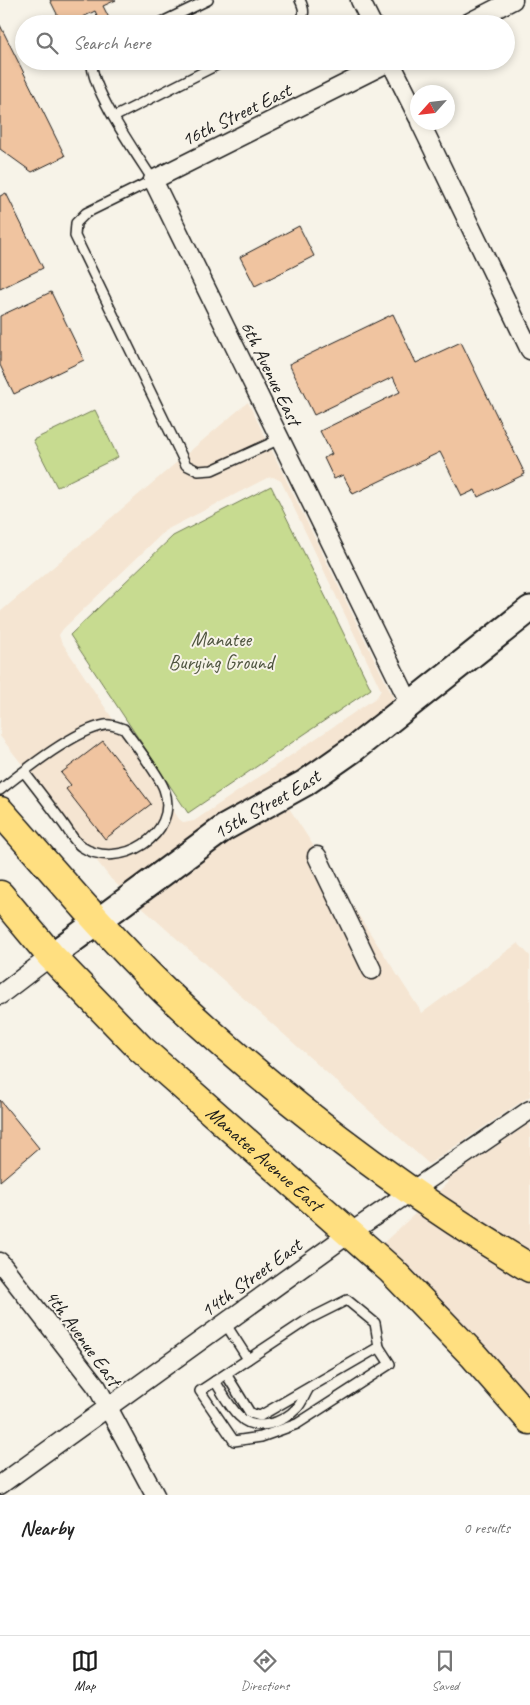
<!DOCTYPE html>
<style>
body{margin:0;font-family:Caveat,sans-serif;background:#f2f2f2;color:#222}
.compass{position:absolute;left:410px;top:85px;width:45px;height:45px;border-radius:50%;background:#fff;box-shadow:0 2px 8px #0003;rotate:243deg}
.list{margin:0;padding:0;list-style:none}
h2{display:flex;justify-content:space-between;align-items:center;height:65px;margin:0;padding:0 20px;font-size:21px}
h2 small{font-size:16px;font-weight:400;color:#767676}
.icon{flex:none;width:28px;height:28px;fill:none;stroke:currentColor;stroke-width:2;stroke-linecap:round;stroke-linejoin:round}
.map{position:relative;flex:none;width:530px;height:1495px;overflow:hidden}
.search{position:absolute;background:#fff;box-shadow:0 2px 8px #0003;left:15px;right:15px;top:15px;height:55px;display:flex;align-items:center;gap:12px;box-sizing:border-box;padding:0 18px;border-radius:28px;color:#767676;font-size:19px}
.sheet{height:140px;background:#fff}
nav{display:flex;justify-content:space-around;align-items:center;box-sizing:border-box;height:70px;border-top:1px solid #e0e0e0;background:#fff;font-size:14px;color:#767676}
nav a{display:grid;justify-items:center;gap:2px}
nav .on{color:#1c1c1c}
.map>svg:first-child{display:block}
.built{fill:#f5e5d2;fill-rule:evenodd}
.green{fill:#c7db90;stroke:#727c56}
.building{fill:#f0c4a0;stroke:#1c1c1c}
.lines{fill:none;stroke-linecap:round;stroke-linejoin:round}
.lane-casing{stroke:#1c1c1c;stroke-width:12}
.street-casing{stroke:#1c1c1c;stroke-width:21}
.secondary-casing{stroke:#1c1c1c;stroke-width:29}
.primary-casing{stroke:#1c1c1c;stroke-width:31}
.lane{stroke:#f7f3e8;stroke-width:9}
.street{stroke:#f7f3e8;stroke-width:18}
.secondary{stroke:#f7f3e8;stroke-width:25}
.primary{stroke:#ffdf80;stroke-width:28}
.labels{text-anchor:middle;dominant-baseline:central;stroke-width:4;stroke-linejoin:round;paint-order:stroke}
.street-label{font-size:20px;fill:#1c1c1c;stroke:#f7f3e8}
.park-label{font-size:20px;fill:#4f553f;stroke:#f7f3e8}
</style>
<div class="map">
<svg width="530" height="1495" viewBox="0 0 530 1495">
<rect width="100%" height="100%" fill="#f7f3e8"/>
<filter id="ink" filterUnits="userSpaceOnUse"><feTurbulence type="fractalNoise" baseFrequency=".02" numOctaves="2"/><feDisplacementMap in="SourceGraphic" scale="10" xChannelSelector="R" yChannelSelector="G"/><feConvolveMatrix kernelMatrix="1 2 1 2 8 2 1 2 1" color-interpolation-filters="sRGB"/></filter>
<g filter="url(#ink)">
<g class="built">
<path d="M248,402L395,701L348,740L122,889L111,879L0,736V612ZM273,477L281,481L381,690L377,697L194,821L184,823L179,819L61,641L59,635L63,629L166,530L267,478Z"/>
<polygon points="287,805 422,1013 518,943 530,956 530,1096 429,1164 139,905 230,837"/>
<polygon points="530,1123 530,1254 436,1194 448,1182 446,1180"/>
<polygon points="418,1211 530,1282 530,1400 437,1298 381,1245"/>
</g>
<g class="green">
<polygon points="95,410 118,457 57,487 33,440"/>
<polygon points="271,486 371,689 188,813 70,635 173,536"/>
</g>
<g class="building">
<polygon points="50,0 116,0 103,6 112,24 101,24 95,11 69,24 62,24"/>
<polygon points="0,25 65,156 32,172 0,149"/>
<polygon points="6,193 43,268 0,289 0,196"/>
<polygon points="299,226 314,256 255,286 240,257"/>
<polygon points="51,292 84,360 14,394 0,365 0,316"/>
<polygon points="393,314 416,363 461,342 525,474 478,497 475,490 462,496 440,452 353,494 343,475 334,479 324,458 332,454 320,431 400,392 393,377 314,415 289,364"/>
<polygon points="103,741 151,804 105,839 66,789 71,785 61,773"/>
<polygon points="0,1100 39,1148 0,1181"/>
</g>
<g class="lines">
<g class="lane-casing">
<g id="lane">
<polyline points="158,24 208,0"/>
<path d="M298,24C305,16 305,10 300,0"/>
<path d="M92,61C89,87 138,156 153,180L86,213L76,223L75,236L186,465L198,471L212,470L280,439"/>
<polyline points="114,117 225,61"/>
<path d="M0,790C24,771 75,730 105,725C111,724 118,727 124,729C134,743 159,775 164,789C181,835 119,871 82,847C75,843 70,833 65,826C52,808 38,790 24,772"/>
<polygon points="347,1300 375,1323 379,1347 390,1364 297,1424 261,1437 234,1441 200,1391 307,1320"/>
<polyline points="225,1323 248,1359"/>
<polyline points="226,1374 250,1413 260,1416 379,1347"/>
<path d="M215,1381C222,1392 229,1407 239,1416C255,1433 283,1423 297,1408C302,1403 305,1394 309,1388"/>
</g>
</g>
<g class="street-casing">
<g id="street">
<polyline points="360,0 372,24"/>
<polyline points="466,24 513,0"/>
<polyline points="390,61 418,117"/>
<polyline points="391,61 153,180 410,704"/>
<polyline points="420,122 530,350"/>
<polyline points="317,856 372,970"/>
<polyline points="0,995 51,956"/>
<polyline points="0,1262 97,1387 155,1495"/>
<polyline points="0,1485 350,1233 530,1110"/>
</g>
</g>
<g class="secondary-casing">
<g id="secondary">
<path id="s1" d="M51,956L224,828L305,783L355,748L530,609"/>
</g>
</g>
<g class="primary-casing">
<g id="primary">
<path d="M0,811C54,872 107,935 166,992C277,1097 398,1189 530,1268"/>
<path id="s2" d="M0,895L51,956L140,1048L391,1270L474,1356L530,1420"/>
</g>
</g>
<use href="#lane" class="lane"/>
<use href="#street" class="street"/>
<use href="#secondary" class="secondary"/>
<use href="#primary" class="primary"/>
</g>
</g>
<g class="labels">
<g class="street-label">
<text transform="translate(236 115) rotate(-26)">16th Street East</text>
<text transform="translate(271 373) rotate(64)">6th Avenue East</text>
<text stroke="none"><textPath href="#s1" startOffset="264">15th Street East</textPath></text>
<text stroke="none"><textPath href="#s2" startOffset="374">Manatee Avenue East</textPath></text>
<text transform="translate(251 1278) rotate(-36)">14th Street East</text>
<text transform="translate(83 1338) rotate(54)">4th Avenue East</text>
</g>
<g class="park-label">
<text x="221" y="639">Manatee<tspan x="221" dy="23">Burying Ground</tspan></text>
</g>
</g>
</svg>
<svg class="compass" viewBox="-18 -18 36 36"><path d="M0-13l5 13h-10z" fill="#e53935"/><path d="M0 13l5-13h-10z" fill="#767676"/></svg>
<div class="search"><svg class="icon" aria-label="search" viewBox="0 0 24 24"><circle cx="10" cy="10" r="6"/><path d="M15 15l6 6"/></svg>Search here</div>
</div>
<section class="sheet">
<h2>Nearby<small>0 results</small></h2>
<ul class="list">
</ul>
</section>
<nav>
<a class="on"><svg class="icon" aria-label="map" viewBox="0 0 24 24"><path d="M3 6l6-2 6 2 6-2v14l-6 2-6-2-6 2zM9 4v14M15 6v14"/></svg>Map</a>
<a><svg class="icon" aria-label="directions" viewBox="0 0 24 24"><path d="M12 3l9 9-9 9-9-9zM9 14v-3h6M13 9l2 2-2 2"/></svg>Directions</a>
<a><svg class="icon" aria-label="saved" viewBox="0 0 24 24"><path d="M7 4h10v16l-5-4-5 4z"/></svg>Saved</a>
</nav>
